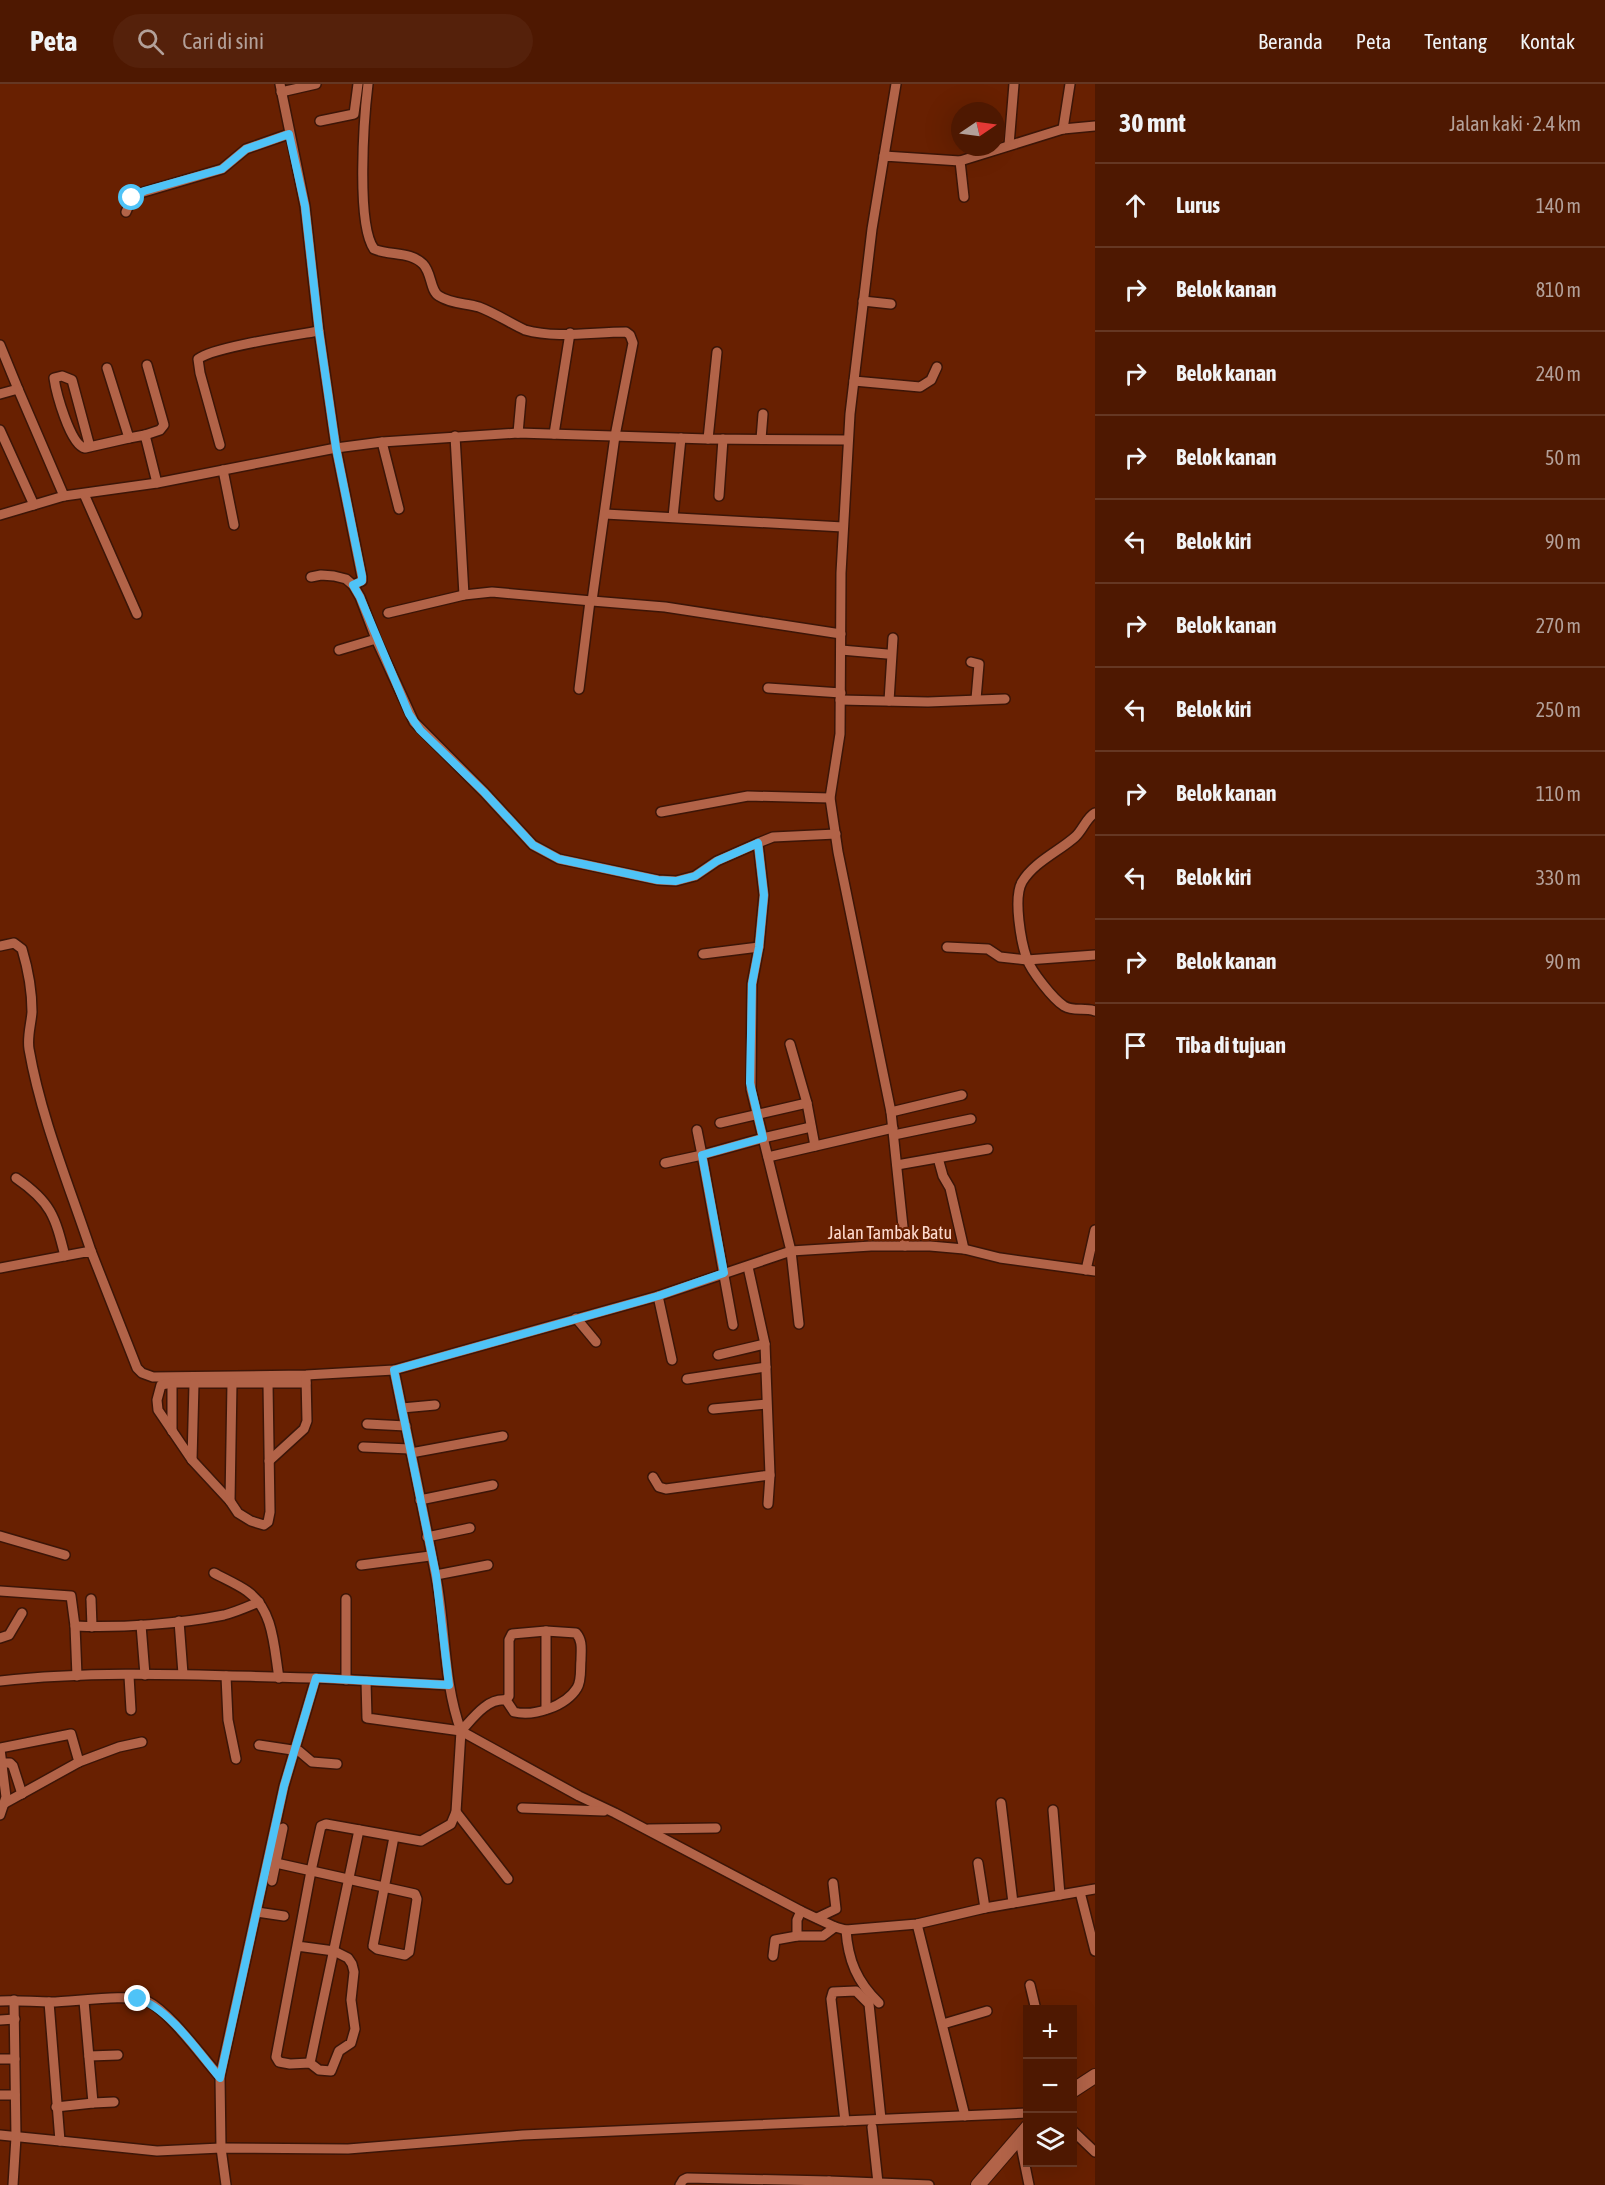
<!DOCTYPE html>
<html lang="id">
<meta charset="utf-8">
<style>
body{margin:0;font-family:"Asap Condensed",sans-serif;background:#55210b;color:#f1f3f6}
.controls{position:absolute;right:18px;bottom:18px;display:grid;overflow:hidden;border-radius:0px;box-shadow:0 6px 24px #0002}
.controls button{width:54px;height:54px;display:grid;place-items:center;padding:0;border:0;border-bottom:2px solid #653723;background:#4e1801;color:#f1f3f6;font:30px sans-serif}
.compass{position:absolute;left:951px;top:18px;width:54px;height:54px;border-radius:50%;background:#4e1801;box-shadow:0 6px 24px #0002;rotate:77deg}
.stop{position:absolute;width:18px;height:18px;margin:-14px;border:4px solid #4fc3f7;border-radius:50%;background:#fff}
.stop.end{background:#4fc3f7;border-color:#fff;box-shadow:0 2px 6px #0008}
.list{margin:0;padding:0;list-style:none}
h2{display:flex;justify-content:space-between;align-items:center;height:78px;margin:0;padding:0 24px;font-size:26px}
h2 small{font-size:20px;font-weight:400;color:#b3a099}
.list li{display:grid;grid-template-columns:39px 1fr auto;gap:18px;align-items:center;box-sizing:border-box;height:84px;padding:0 24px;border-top:2px solid #653723}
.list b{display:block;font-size:22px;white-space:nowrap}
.list em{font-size:20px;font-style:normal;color:#b3a099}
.icon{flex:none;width:33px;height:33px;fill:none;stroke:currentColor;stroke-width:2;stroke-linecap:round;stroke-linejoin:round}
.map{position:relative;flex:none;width:1095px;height:2101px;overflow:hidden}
header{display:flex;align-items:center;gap:36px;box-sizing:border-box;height:84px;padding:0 30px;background:#4e1801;border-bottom:2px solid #653723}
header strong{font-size:28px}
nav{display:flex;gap:33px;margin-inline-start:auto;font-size:21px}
.search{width:420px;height:54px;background:#55210b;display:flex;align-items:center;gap:15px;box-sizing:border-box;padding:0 21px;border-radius:33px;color:#b3a099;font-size:22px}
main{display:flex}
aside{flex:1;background:#4e1801}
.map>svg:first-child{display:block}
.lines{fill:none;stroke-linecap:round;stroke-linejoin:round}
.street-casing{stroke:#3c1507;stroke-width:12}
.secondary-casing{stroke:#3c1507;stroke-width:16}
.street{stroke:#b26348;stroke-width:9}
.secondary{stroke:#b26348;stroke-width:14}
.route{stroke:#4fc3f7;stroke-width:8}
.labels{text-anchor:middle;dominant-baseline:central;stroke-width:4.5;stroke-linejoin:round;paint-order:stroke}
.street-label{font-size:18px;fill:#fedace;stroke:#682001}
</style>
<header>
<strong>Peta</strong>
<div class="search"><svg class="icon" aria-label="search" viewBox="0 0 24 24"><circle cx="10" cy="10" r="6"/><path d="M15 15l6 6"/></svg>Cari di sini</div>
<nav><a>Beranda</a><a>Peta</a><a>Tentang</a><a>Kontak</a></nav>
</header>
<main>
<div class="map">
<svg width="1095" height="2101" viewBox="0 0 1095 2101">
<rect width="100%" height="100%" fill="#682001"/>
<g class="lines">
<g class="street-casing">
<g id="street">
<polyline points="280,0 305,122 319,247 336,364 362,493 362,497 353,501"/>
<path d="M368,0C364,33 356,140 374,165C390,172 410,167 423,180C432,189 430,207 439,212C451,220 466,219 479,223C495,229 510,239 525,246C557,255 593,248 626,248L630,251L633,259L615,352L592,517L492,508L464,511L388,529"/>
<polyline points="281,8 316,0"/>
<polyline points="320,37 354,30 358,0"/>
<polyline points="1063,45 1070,0"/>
<polyline points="1009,61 1014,0"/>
<polyline points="884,72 896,0"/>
<polyline points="960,77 964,113"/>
<polyline points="126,128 132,114 137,110 222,85 246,65 289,50"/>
<polyline points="863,217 891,220"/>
<polyline points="0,261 18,305"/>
<polyline points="107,284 129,354 145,351 157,399"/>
<polyline points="854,297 920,303 931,296 937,283"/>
<polyline points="0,310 18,305 64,412"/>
<polyline points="0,346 34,421"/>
<polyline points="518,349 521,316"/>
<polyline points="554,350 570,249"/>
<polyline points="145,351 160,346 164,341 147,281"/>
<polyline points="455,352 464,511"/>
<polyline points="708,355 717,268"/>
<polyline points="761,355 763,330"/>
<polyline points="382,358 399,425"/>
<path d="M220,361L200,289L198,275C213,263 296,251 319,247"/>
<path d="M90,363L72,296L62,292L54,294C56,308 70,361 85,364L129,354"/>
<polyline points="223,386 234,441"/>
<polyline points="84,410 137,530"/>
<polyline points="719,412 723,355"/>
<polyline points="605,430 843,443"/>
<polyline points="0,431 64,412 157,399 336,364 382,358 518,349 708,355 848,356"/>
<polyline points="673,433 681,354"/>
<polyline points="311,493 321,491 334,492 346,495 353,501 360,513 376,555 414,638 484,708 533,761 559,775 658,796 676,797 695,792 717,777 758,759"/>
<polyline points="592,517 665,523 841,550"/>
<polyline points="339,566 376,555"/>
<polyline points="841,566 887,570"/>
<polyline points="971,578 979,580 976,615"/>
<polyline points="768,604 841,609"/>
<polyline points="579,605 590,517"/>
<polyline points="840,616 928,618 1005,615"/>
<polyline points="889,617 893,554"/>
<polyline points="661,728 748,712 830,714"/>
<path d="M1095,729C1086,734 1083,746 1075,753C1058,768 1034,778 1022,798C1013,814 1021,858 1027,875C1031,887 1053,915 1064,922C1074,928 1084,923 1095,927"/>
<path d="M0,862L14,859L22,865C28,885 32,907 32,928C31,941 27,952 29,965C41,1034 69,1101 91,1167"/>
<polyline points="947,863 988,865 1000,873 1027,876 1095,871"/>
<polyline points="703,870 759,863"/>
<polyline points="807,1019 815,1062"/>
<polyline points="891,1028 962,1011"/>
<polyline points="720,1039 807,1019 790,960"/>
<polyline points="894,1051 971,1035"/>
<polyline points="768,1073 893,1044"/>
<polyline points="938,1074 943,1092 950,1104 964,1165"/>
<polyline points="665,1079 702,1071 697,1046"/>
<polyline points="897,1081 988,1065"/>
<path d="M16,1094C51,1118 55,1132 65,1172"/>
<polyline points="905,1162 891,1028 838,768 830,714 840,650 841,489 850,330 872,145 884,72 960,77 1063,45 1095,42"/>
<polyline points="0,1184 91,1167 137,1284 142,1289 153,1293 306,1291 394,1286 658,1212 791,1167 871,1162 930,1162 964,1165 1000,1174 1095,1187"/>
<polyline points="1086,1186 1095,1146"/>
<polyline points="658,1212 672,1276"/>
<polyline points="576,1234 596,1258"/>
<polyline points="799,1240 791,1167 751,1005 752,900 759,863 764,811 758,759 773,753 836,750"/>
<polyline points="733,1241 702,1071 763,1054 811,1043"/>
<polyline points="718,1271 765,1260"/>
<path d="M394,1286C408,1355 423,1424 436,1493C446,1544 443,1597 461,1647L579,1712L615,1729L801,1827L835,1843L846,1846L917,1840L985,1824L1095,1805"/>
<polyline points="687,1295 766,1283"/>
<polyline points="172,1299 172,1347"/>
<polyline points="268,1300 270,1428 268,1438 264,1441 251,1437 238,1429 230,1417 192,1376 158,1326 157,1316 161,1301 172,1299 306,1299"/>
<polyline points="402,1324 435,1321"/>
<polyline points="713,1325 766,1320"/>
<polyline points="367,1340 406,1342"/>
<polyline points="363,1363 410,1365"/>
<polyline points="411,1369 503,1352"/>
<polyline points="192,1376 194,1300"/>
<polyline points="269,1377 304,1345 307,1337 306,1293"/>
<polyline points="653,1393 659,1403 666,1405 770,1391 765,1260 748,1183"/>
<polyline points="420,1416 493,1401"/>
<polyline points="230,1417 232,1299"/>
<polyline points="768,1420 770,1391"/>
<polyline points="0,1452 65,1471"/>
<polyline points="427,1453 470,1444"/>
<polyline points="361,1481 430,1472"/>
<path d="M214,1489C225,1495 237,1500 247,1507C274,1526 274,1564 279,1594"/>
<polyline points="436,1491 488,1481"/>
<polyline points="0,1507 71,1512 75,1542 77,1592"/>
<polyline points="91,1515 92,1543"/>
<polyline points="179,1537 183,1590"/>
<polyline points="141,1541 145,1591"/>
<path d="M75,1542C121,1544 179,1540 224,1531C236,1528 247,1523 259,1518"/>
<polyline points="546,1547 546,1625"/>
<polyline points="0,1554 9,1551 22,1529"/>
<polyline points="129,1592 131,1626"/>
<polyline points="226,1592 228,1636 236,1675"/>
<polyline points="346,1596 346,1515"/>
<path d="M0,1597C105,1585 211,1592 316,1594"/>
<polyline points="366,1597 367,1634 461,1647"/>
<polyline points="259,1661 299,1667 312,1678 337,1680"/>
<polyline points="0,1664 71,1650 79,1678 5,1719"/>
<polyline points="0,1665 6,1713 0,1731"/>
<polyline points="79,1678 119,1663 142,1658"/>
<polyline points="2,1679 10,1679 13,1682 22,1710"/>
<polyline points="1001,1719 1013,1819"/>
<polyline points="522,1724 604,1727"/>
<polyline points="1053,1726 1060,1811"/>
<polyline points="456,1728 508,1795"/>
<polyline points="649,1745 716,1744"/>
<polyline points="276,1779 415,1810 417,1815 409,1868 405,1871 377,1865 373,1862 394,1753"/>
<polyline points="978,1779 985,1824"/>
<polyline points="272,1797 283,1744"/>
<polyline points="1080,1808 1095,1867"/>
<polyline points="801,1827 797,1836 797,1852 823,1852 835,1843"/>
<polyline points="257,1828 284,1832"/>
<polyline points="817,1834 836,1825 833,1799"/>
<polyline points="917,1840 965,2032"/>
<path d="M846,1846C848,1876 857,1898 879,1919"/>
<path d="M297,1862L334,1867L348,1874L352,1880L354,1888L351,1916L355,1945L351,1959L339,1967L331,1987L319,1986L310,1979L290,1980L279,1978L276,1973L311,1787L321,1742L326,1740L421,1757L451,1740L456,1728L461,1647C473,1634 487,1614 506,1616L509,1612V1556L512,1550L546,1547L576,1549C583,1557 581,1566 581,1576C580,1584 582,1596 577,1604C566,1622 534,1633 514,1628L506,1616"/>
<polyline points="773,1872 775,1856 797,1852"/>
<polyline points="1030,1901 1036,1926"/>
<path d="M0,1917C17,1916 34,1918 51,1918C73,1918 129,1909 147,1917C171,1929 202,1973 220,1993"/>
<polyline points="0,1936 15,1935"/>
<polyline points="943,1940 987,1927"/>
<polyline points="89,1972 118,1971"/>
<polyline points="0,1975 15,1975"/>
<polyline points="310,1979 359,1746"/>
<polyline points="1,2011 15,2011"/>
<polyline points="93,2019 114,2018"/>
<polyline points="56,2023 93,2019 84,1917"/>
<polyline points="845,2037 831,1915 833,1908 856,1907 869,1920 881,2035"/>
<polyline points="872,2043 878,2099"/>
<polyline points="1072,2046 1095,2068"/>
<polyline points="0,2051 60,2057 49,1918"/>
<polyline points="1019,2052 1029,2101"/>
<polyline points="60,2057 157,2067 221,2064 348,2065 523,2051 1028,2029"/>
<polyline points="829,2097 929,2101"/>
<polyline points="13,2101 16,2053 14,1916"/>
<polyline points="226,2101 221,2064 220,1993 284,1702 316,1594 449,1601"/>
<polyline points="680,2101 683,2096 687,2094 829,2097 829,2101"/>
</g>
</g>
<g class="secondary-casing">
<g id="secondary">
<polyline points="1072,2007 1095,1992"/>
<polyline points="978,2101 1028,2043"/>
</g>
</g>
<use href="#street" class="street"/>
<use href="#secondary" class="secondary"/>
</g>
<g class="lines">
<path class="route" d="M132,114L144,107L222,85L246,65L289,50L305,122L319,247L336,364L362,492V497L353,501L360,513L409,630L420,646L484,708L533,761L559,775L658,796L676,797L695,792L717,777L758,759L764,811L759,863L752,900L750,999L763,1054L702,1071L724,1189L658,1212L394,1286L436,1491L449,1601L316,1594L284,1702L220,1994C200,1970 168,1923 138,1915"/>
</g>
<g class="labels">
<g class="street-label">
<text x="890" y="1148">Jalan Tambak Batu</text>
</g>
</g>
</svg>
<div class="controls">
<button>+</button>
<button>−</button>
<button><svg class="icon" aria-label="layers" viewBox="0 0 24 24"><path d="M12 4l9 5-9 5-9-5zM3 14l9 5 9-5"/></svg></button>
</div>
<svg class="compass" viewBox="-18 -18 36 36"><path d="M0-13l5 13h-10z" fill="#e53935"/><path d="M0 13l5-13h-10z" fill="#b3a099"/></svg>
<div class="stop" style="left:132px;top:114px"></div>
<div class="stop end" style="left:138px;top:1915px"></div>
</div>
<aside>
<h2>30 mnt<small>Jalan kaki · 2.4 km</small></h2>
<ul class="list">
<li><svg class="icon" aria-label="ahead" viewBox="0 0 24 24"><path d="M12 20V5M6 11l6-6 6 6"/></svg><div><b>Lurus</b></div><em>140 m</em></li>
<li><svg class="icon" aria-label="right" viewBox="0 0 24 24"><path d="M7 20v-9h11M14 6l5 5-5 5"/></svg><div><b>Belok kanan</b></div><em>810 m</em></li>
<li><svg class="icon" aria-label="right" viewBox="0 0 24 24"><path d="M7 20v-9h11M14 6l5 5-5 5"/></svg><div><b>Belok kanan</b></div><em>240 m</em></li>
<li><svg class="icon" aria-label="right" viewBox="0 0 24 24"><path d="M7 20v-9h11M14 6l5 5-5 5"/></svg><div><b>Belok kanan</b></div><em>50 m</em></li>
<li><svg class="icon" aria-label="left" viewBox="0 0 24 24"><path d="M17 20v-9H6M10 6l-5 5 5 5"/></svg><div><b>Belok kiri</b></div><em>90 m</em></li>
<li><svg class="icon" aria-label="right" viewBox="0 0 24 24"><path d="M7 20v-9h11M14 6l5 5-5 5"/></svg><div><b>Belok kanan</b></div><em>270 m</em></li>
<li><svg class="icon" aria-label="left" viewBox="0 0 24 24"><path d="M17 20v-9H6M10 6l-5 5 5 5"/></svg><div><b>Belok kiri</b></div><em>250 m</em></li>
<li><svg class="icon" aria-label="right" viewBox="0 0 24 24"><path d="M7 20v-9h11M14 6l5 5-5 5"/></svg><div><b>Belok kanan</b></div><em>110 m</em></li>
<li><svg class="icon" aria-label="left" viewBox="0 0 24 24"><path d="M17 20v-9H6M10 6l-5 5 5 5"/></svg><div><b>Belok kiri</b></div><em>330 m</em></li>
<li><svg class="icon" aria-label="right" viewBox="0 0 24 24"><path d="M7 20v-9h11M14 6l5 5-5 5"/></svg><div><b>Belok kanan</b></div><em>90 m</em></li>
<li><svg class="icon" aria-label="arrive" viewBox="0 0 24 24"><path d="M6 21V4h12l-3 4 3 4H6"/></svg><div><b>Tiba di tujuan</b></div></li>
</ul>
</aside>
</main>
